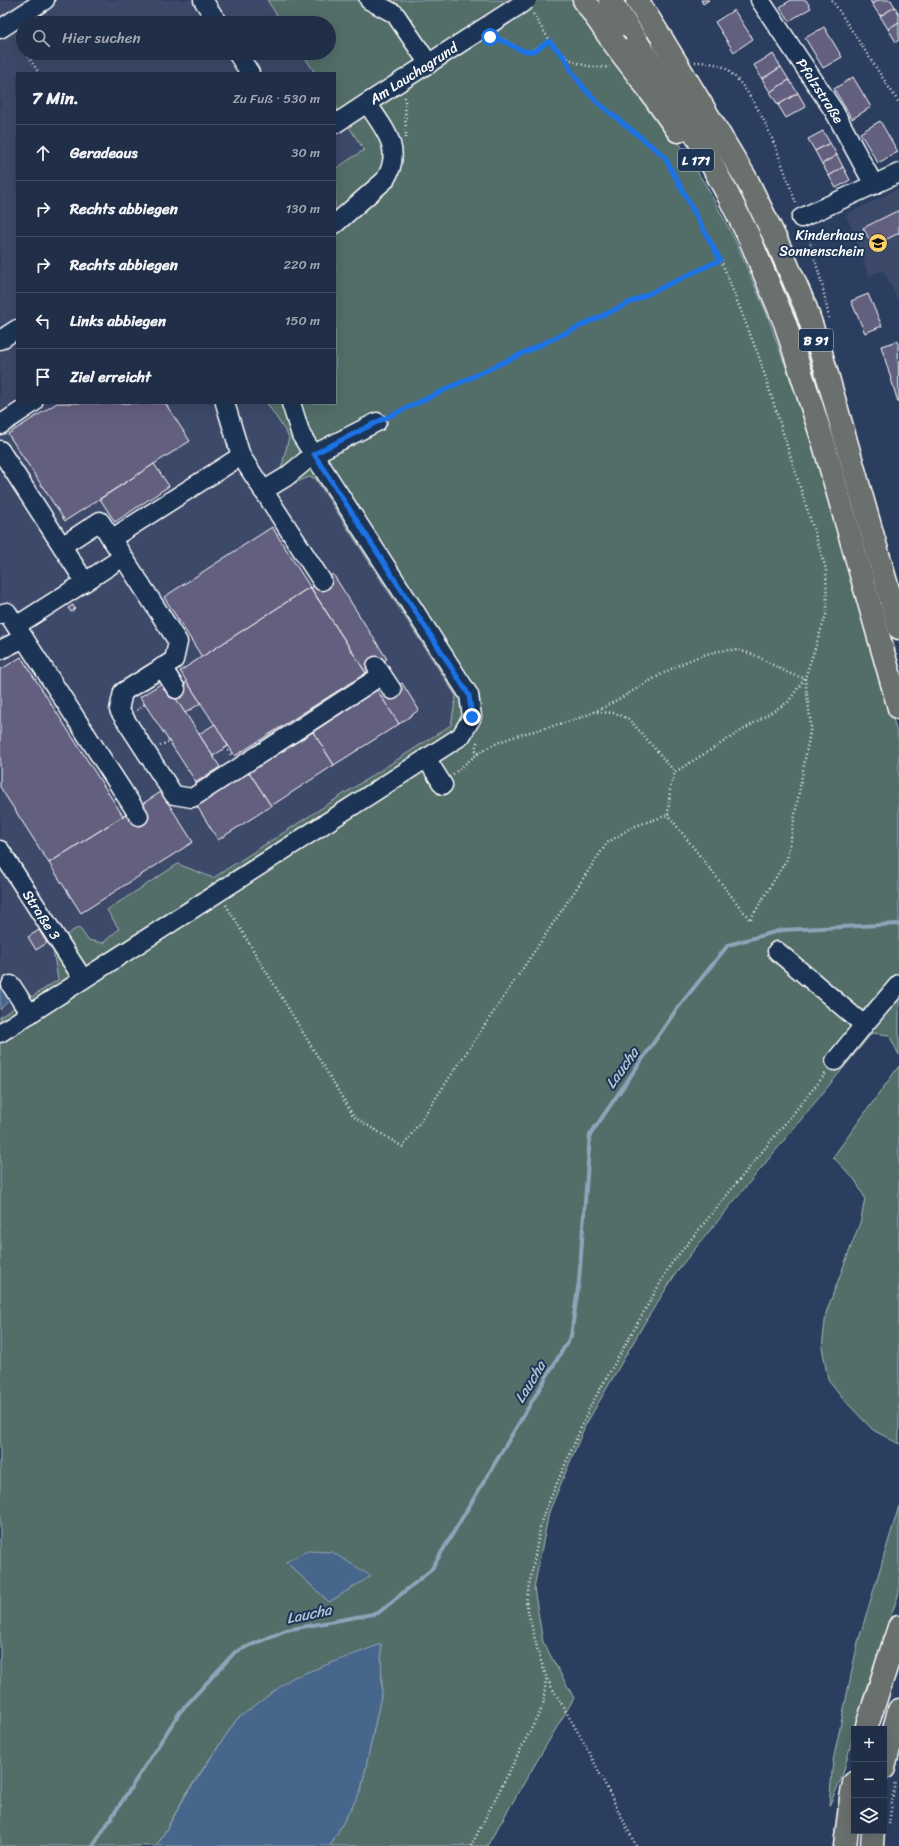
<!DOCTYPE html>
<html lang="de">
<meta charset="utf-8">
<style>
body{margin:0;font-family:Sriracha,sans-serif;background:#28364e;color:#f1f3f6}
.controls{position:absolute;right:12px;bottom:12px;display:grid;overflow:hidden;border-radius:0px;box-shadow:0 4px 16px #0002}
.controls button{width:36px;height:36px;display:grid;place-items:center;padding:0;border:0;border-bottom:1px solid #3d4a60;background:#202e47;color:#f1f3f6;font:20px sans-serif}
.stop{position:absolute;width:12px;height:12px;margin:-9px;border:3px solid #1a73e8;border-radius:50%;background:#fff}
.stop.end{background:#1a73e8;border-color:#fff;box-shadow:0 1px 4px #0008}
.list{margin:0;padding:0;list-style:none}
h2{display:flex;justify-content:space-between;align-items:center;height:52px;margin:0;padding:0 16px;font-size:17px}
h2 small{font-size:13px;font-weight:400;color:#a2a8b4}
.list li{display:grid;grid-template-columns:26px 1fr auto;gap:12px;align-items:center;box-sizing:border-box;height:56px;padding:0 16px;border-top:1px solid #3d4a60}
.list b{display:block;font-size:15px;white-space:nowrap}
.list em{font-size:13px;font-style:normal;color:#a2a8b4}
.icon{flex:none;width:22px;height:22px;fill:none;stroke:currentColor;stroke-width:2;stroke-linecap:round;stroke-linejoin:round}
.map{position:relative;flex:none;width:899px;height:1846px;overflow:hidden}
.search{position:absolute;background:#202e47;box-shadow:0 4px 16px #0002;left:16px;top:16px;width:320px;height:44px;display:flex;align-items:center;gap:10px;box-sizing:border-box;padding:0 14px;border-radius:22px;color:#a2a8b4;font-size:15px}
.panel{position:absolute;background:#202e47;box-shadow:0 4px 16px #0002;left:16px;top:72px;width:320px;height:332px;border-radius:0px}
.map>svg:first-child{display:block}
.built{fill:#3c4869}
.green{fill:#536d69;stroke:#a9b6b4;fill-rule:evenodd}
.water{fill:#46668b;stroke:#90a3b9}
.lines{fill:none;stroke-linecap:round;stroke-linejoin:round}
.stream{stroke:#90a3b9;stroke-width:4}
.building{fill:#64607f;stroke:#fff}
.minor-casing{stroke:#fff;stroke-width:21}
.highway-casing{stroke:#fff;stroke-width:25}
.path{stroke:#fff;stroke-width:2.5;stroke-dasharray:1 3;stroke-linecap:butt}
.minor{stroke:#1d3557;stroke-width:18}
.highway{stroke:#6b706d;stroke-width:22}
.minor-bridge-casing{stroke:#fff;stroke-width:21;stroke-linecap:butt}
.highway-bridge-casing{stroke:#fff;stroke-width:25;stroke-linecap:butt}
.minor-bridge{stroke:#1d3557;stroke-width:18}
.highway-bridge{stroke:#6b706d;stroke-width:22}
.route{stroke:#1a73e8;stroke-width:5}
.labels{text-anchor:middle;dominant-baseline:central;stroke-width:4;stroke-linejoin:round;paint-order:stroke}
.shield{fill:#1d3557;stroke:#bbc2cd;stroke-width:1}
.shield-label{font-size:13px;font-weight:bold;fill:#fff}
.street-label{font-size:14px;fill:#fff;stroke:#1d3557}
.poi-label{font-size:14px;fill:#fff;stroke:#1d3557;text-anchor:end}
.water-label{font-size:15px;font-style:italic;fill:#b5c2d1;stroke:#1d3557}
</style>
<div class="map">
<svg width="899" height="1846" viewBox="0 0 899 1846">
<rect width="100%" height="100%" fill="#2b3e5f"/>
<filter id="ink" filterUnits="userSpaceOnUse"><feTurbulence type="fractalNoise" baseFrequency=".025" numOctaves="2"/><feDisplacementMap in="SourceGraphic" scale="8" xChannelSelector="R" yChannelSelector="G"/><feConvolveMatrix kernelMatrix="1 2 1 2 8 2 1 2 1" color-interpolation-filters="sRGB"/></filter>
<g filter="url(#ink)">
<g class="built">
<polygon points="0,0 267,0 282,23 23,23 23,53 302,53 315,73 17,73 17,403 267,403 289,437 281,470 290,485 309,477 315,478 456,696 451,725 213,878 178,864 107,910 120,929 103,943 88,940 79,927 52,944 58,980 0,1017"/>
<polygon points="335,105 365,150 335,169"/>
<polygon points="899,188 899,303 884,271 869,275 846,215"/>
</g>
<g class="green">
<path d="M267,0H576L673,133L708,189L735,240L766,312L791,381L841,533L899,740V1055L889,1035L872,1033L680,1267L645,1322L585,1426L549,1512L534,1588L543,1642L574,1698L487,1846H330L361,1790L382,1691L381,1644L237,1719L186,1794L157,1846H0V1017L58,980L52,944L79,927L88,940L103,943L119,929L107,910L178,864L213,878L451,725L456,696L315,478L309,477L290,485L281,470L289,437L267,403H335V169L364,150L335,105V73H315L302,53H329V23H282ZM286,1562L370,1576L329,1602Z"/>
<polygon points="899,1066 899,1444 873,1430 846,1402 828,1379 822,1347 826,1313 861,1220 865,1198 855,1180 833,1157"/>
<polygon points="899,1506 899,1593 865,1691 842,1777 829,1806 833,1761 858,1642"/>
</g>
<g class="water">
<polygon points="0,985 6,992 9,1000 0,1010"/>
<polygon points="307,1551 332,1552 371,1576 329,1602 286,1562"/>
<polygon points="381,1644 382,1691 361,1790 330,1846 157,1846 186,1795 237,1719 292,1678"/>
</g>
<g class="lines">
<polyline class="stream" points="93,1846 180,1712 235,1652 286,1630 378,1613 431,1570 571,1336 579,1281 590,1135 676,1010 728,945 782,930 899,924"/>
</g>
<g class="building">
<polygon points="701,0 709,0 703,4"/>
<polygon points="791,0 806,0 811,8 789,21 780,7"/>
<polygon points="870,0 878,0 872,4"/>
<polygon points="878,0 891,0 895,7 880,16 872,4"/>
<polygon points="895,7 899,14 899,22 888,29 880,16"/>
<polygon points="734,10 753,39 734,52 715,22"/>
<polygon points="899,22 899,40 896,42 888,29"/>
<polygon points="824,27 842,57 823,68 805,38"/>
<polygon points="773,54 781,67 762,79 754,65"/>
<polygon points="781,67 789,80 770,92 762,79"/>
<polygon points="853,77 871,107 852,119 834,89"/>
<polygon points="789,80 798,93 778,105 770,92"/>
<polygon points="798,93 806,107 786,118 778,105"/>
<polygon points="880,121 898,152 878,163 860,133"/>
<polygon points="823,131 830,143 815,151 808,139"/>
<polygon points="830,143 837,155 822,164 815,151"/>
<polygon points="837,155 843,167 829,176 822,164"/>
<polygon points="843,167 850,180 836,188 829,176"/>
<polygon points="899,210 899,233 873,246 863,228"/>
<polygon points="868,294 882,326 865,333 851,301"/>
<polygon points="898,341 899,401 898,402 881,346"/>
<polygon points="57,403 165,403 190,441 65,521 8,434"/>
<polygon points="154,464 169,486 115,522 100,499"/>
<polygon points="272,527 310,587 202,657 164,597"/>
<polygon points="333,574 387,659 366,673 311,588"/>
<polygon points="310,587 366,673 235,756 180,671"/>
<polygon points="73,605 75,609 71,612 68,608"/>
<polygon points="21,657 123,816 49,863 0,787 0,670"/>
<polygon points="165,681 220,767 196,782 140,697"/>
<polygon points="187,682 201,703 185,713 172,692"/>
<polygon points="402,683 419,710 399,724 381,697"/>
<polygon points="377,690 399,724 334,765 313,732"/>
<polygon points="215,724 228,746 213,756 199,734"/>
<polygon points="313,732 334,765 271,806 249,772"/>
<polygon points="249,772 271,806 218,840 197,806"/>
<polygon points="161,792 193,842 81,913 49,863"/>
<polygon points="39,930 47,943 36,950 28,937"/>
</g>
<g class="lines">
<g class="minor-casing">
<g id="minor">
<polyline points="203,0 218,23"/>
<polyline points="369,0 395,14 429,64"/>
<path id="s1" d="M760,0L834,111L874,185"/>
<polyline points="0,29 45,0"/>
<polyline points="237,53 250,73"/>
<polyline points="335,124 367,103"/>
<polyline points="801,218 899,173"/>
<path id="s2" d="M335,224L385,180C404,149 384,129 367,103L518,6"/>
<polyline points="0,340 17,329"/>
<polyline points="225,403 241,456 322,581"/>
<polyline points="0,425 33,403"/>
<polyline points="0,450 85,582 123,557"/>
<polyline points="263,491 286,477 314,454 377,422"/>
<polyline points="111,539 241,456"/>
<polyline points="62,546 100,521 178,642 174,660 123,692 119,710 174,795 192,798 382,675"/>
<polyline points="0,614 7,612 139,816"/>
<polyline points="16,626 85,582"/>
<polyline points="0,650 24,638"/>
<polyline points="376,666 392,690"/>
<polyline points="162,667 176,689"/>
<polyline points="426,758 443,785"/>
<path id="s3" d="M0,850L83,979"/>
<polyline points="777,951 864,1025"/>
<polyline points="11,985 30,1014"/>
<polyline points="0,1033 461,736 472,717 469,695 301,435 291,403"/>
<polyline points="835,1061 864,1025 899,984"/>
</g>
</g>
<g class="highway-casing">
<g id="highway">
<polyline points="584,0 613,42"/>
<polyline points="610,0 637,42"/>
<polyline points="637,0 663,41"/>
<polyline points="683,74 748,182 778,244 805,306 821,353 899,628"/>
<polyline points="663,81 690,124 726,191 749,237 785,323 823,441 899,708"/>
<polyline points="644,83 678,131"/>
<polyline points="866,1729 899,1627"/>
<polyline points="884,1768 899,1710"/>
<polyline points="845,1846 851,1798 854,1783"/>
<polyline points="872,1846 873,1831"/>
</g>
</g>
<g class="path">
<polyline points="832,0 899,103"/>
<path d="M533,14C553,47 567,70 610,67"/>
<path d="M497,37C524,47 519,60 549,41"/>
<polyline points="20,44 23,49"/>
<polyline points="26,53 39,73"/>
<path d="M695,62C704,62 717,63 725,68C762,97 780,160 796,203"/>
<polyline points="405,97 406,138"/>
<polyline points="807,232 822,284 829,318"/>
<polyline points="390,416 721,260"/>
<polyline points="137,710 145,704"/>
<polyline points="597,712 615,713 629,719 675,772"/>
<polyline points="160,746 169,741"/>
<polyline points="226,747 231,755"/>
<polyline points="478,754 475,749 478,740"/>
<path d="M453,774C465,765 476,753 489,747C520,731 556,728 587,715C630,698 687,649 733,650C760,651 779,674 805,678L811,726L787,859L750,920L668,815L670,789L675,772L788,702L805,678L827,612L826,569L759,357L721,260L664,156L598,103L583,87L572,72L565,58"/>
<polyline points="226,905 354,1117 403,1147 607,843 632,827 668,815"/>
<polyline points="889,1824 895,1781"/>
<polyline points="471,1846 543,1706 546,1679"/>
<polyline points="636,1846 586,1746 547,1679 538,1652 526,1602 542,1518 590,1407 671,1264 826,1073"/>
</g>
<use href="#minor" class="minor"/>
<use href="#highway" class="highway"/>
<g class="minor-bridge-casing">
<polyline id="minor-bridge" points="518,6 527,0"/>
</g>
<g class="highway-bridge-casing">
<g id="highway-bridge">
<polyline points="663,41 683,74"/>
<polyline points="613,42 644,83"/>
<polyline points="637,42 663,81"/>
</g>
</g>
<use href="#minor-bridge" class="minor-bridge"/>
<use href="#highway-bridge" class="highway-bridge"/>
</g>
</g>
<g class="lines" filter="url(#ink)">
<path class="route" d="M472,717L469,695L314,454L377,422L720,260L664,156L598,103L583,87L572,72L565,58L549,41C545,44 540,47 536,50C520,57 506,37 490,37"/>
</g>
<defs>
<g id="school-disc" transform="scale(1)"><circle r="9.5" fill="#ffd166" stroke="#1d3557"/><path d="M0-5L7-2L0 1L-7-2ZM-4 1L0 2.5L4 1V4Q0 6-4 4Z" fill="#111"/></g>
</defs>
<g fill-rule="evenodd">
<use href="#school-disc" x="878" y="243"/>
</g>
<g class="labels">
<g class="shield">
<rect x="678" y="149" width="36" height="22" rx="3"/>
<rect x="799" y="329" width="34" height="22" rx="3"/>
</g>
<g class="shield-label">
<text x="696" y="160">L 171</text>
<text x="816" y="340">B 91</text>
</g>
<g class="street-label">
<text stroke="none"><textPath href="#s2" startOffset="207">Am Lauchagrund</textPath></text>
<text stroke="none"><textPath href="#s1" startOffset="109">Pfalzstraße</textPath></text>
<text stroke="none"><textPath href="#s3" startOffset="77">Straße 3</textPath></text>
</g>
<g class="poi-label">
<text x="864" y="235">Kinderhaus<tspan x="864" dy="16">Sonnenschein</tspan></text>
</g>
<g class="water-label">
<text transform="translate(622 1068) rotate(-55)">Laucha</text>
<text transform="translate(530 1382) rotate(-59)">Laucha</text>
<text transform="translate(309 1614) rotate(-12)">Laucha</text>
</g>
</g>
</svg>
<div class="controls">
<button>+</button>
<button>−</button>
<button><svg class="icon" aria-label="layers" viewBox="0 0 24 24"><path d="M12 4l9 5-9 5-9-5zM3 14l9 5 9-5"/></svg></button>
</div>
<div class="stop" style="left:490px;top:37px"></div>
<div class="stop end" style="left:472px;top:717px"></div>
<div class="search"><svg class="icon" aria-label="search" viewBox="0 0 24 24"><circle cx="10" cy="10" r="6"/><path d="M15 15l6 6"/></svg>Hier suchen</div>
<section class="panel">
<h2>7 Min.<small>Zu Fuß · 530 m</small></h2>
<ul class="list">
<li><svg class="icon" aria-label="ahead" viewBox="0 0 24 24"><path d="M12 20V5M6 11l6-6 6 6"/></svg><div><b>Geradeaus</b></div><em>30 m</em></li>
<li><svg class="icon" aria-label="right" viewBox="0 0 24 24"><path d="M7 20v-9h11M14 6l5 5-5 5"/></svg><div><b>Rechts abbiegen</b></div><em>130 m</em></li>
<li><svg class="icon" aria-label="right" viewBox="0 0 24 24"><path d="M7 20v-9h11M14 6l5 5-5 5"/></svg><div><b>Rechts abbiegen</b></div><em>220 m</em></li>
<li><svg class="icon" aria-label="left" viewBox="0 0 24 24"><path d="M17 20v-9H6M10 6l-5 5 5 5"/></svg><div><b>Links abbiegen</b></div><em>150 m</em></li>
<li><svg class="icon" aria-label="arrive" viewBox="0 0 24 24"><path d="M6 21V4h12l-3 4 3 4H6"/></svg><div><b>Ziel erreicht</b></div></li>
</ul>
</section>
</div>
